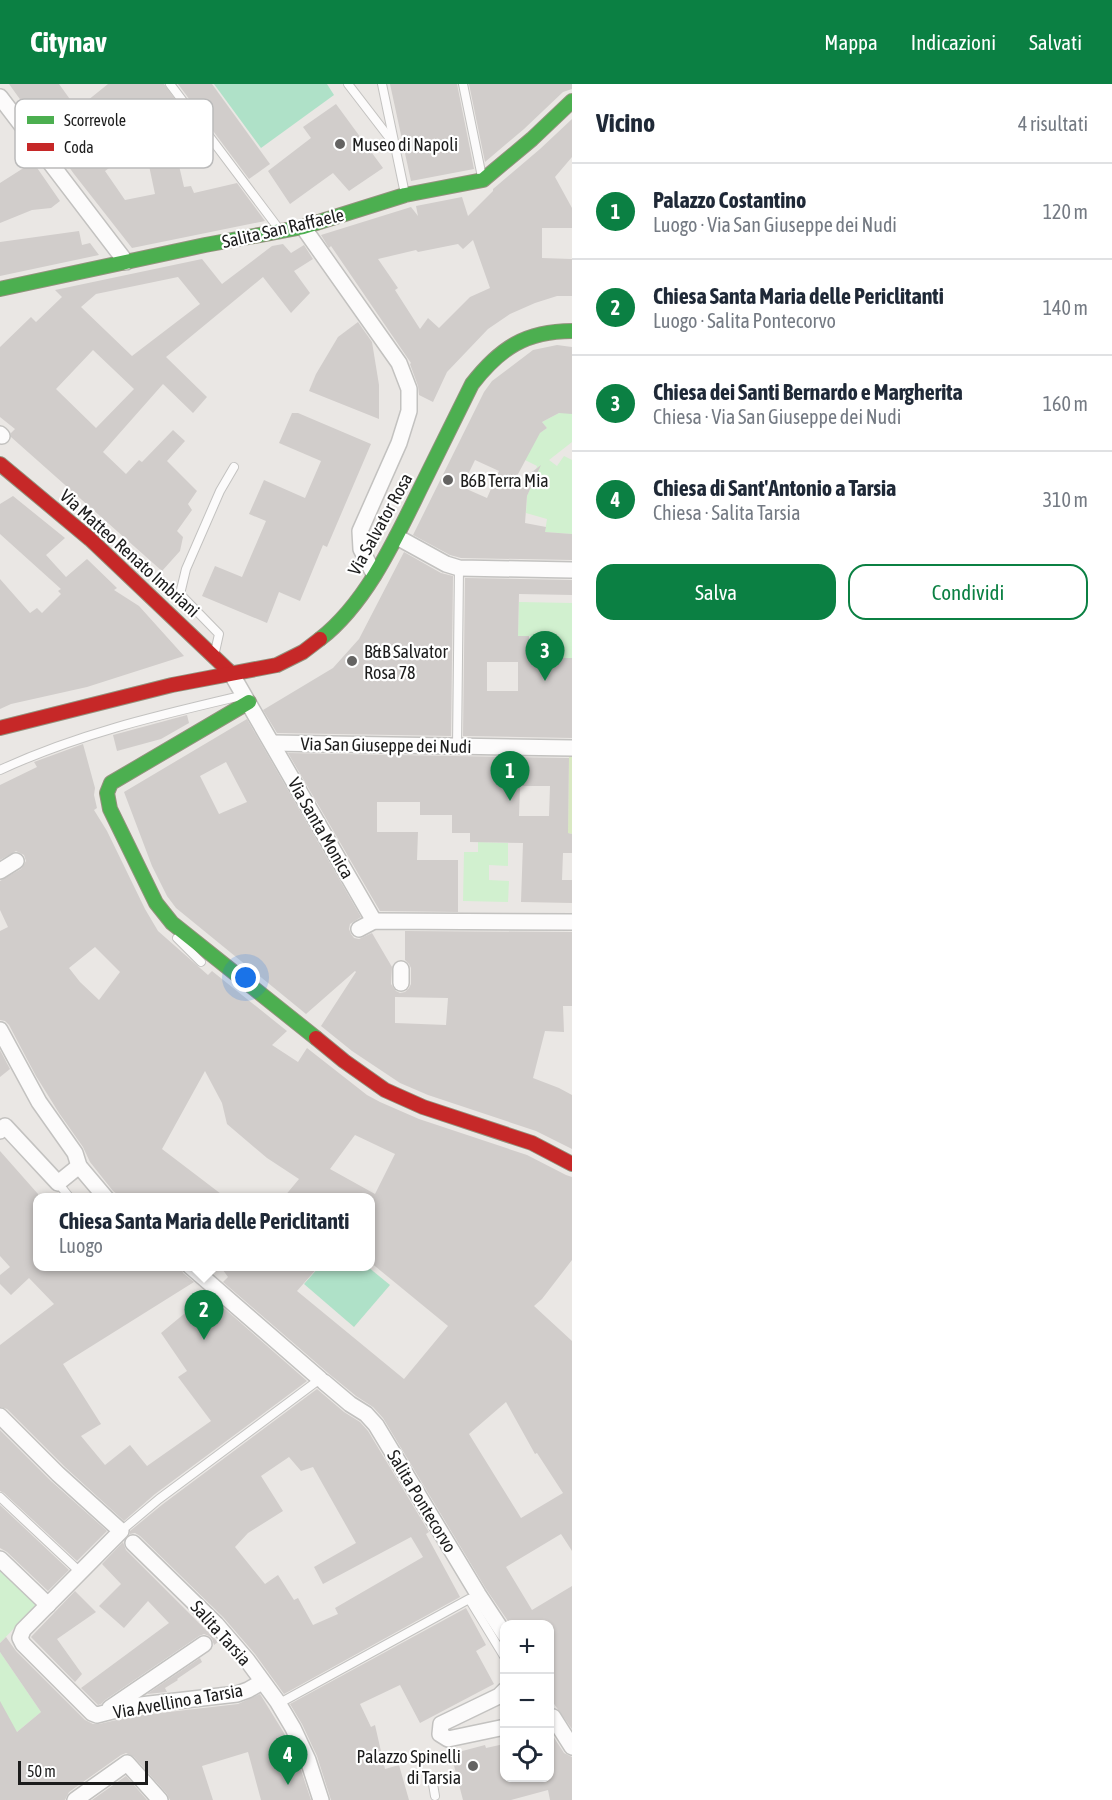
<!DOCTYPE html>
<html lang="it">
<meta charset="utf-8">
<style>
body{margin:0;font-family:"Asap Condensed",sans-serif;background:#f2f2f3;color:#1f2937}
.controls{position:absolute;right:18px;bottom:18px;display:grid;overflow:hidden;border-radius:12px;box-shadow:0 2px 4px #0004}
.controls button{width:54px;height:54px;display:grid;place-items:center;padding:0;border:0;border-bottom:2px solid #e0e1e3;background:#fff;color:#1f2937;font:30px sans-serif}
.scale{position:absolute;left:18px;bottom:15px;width:130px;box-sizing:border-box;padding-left:6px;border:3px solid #1c1c1c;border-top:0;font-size:16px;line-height:21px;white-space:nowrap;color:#1c1c1c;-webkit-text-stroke:4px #fff;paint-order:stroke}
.you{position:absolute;left:246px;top:894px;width:21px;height:21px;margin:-15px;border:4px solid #fff;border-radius:50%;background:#1a73e8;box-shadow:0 0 0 9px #1a73e833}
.badge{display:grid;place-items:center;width:39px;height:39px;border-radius:50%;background:#0b8043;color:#fff;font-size:20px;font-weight:700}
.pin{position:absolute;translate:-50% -50px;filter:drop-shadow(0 2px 3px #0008)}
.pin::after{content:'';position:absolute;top:32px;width:21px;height:18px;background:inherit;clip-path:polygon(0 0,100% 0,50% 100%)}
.popup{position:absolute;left:33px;top:1109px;width:342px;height:78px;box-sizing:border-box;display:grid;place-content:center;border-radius:12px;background:#fff;filter:drop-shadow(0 2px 4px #0005);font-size:20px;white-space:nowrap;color:#747a83}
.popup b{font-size:22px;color:#1f2937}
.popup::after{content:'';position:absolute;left:50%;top:100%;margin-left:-12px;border:12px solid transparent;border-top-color:#fff}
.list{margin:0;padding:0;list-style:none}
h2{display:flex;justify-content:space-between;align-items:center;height:78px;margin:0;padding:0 24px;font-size:26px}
h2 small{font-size:20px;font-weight:400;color:#747a83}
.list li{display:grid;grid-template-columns:39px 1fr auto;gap:18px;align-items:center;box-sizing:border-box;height:96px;padding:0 24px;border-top:2px solid #e0e1e3}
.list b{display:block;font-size:22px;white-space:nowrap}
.list p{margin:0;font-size:20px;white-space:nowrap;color:#747a83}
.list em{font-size:20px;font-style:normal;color:#747a83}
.actions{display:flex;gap:12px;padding:18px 24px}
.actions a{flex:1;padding:14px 0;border:2px solid #0b8043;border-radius:18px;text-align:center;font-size:21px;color:#0b8043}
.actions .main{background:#0b8043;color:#fff}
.icon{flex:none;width:33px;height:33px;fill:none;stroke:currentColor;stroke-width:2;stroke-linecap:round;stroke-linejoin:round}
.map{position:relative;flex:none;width:572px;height:1716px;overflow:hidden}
header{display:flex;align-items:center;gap:36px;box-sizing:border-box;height:84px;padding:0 30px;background:#0b8043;color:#fff}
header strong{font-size:28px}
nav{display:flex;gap:33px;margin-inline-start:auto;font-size:21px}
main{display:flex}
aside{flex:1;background:#fff}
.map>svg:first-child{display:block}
.grass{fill:#d9e8c2}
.park{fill:#d1f0cf}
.pitch{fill:#afe1c8}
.building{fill:#d1cdcb;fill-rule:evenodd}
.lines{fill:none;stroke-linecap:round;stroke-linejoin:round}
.lane-casing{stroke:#c3c2c0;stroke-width:10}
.street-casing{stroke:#c3c2c0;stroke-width:18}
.fast-casing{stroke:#93927d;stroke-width:16}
.jam-casing{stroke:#93927d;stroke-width:16}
.lane{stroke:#fcfbfb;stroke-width:8}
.street{stroke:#fcfbfb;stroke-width:15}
.fast{stroke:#4caf50;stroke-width:14}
.jam{stroke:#c62828;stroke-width:14}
.poi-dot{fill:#646362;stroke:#fff;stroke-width:2}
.labels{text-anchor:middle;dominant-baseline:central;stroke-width:4.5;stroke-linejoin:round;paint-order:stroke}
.poi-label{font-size:18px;fill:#1c1c1c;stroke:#fff;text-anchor:start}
.street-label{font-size:18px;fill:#1c1c1c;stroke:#fff}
.key{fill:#fff;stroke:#bbb;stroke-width:1.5}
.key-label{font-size:16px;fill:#1c1c1c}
</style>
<header>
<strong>Citynav</strong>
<nav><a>Mappa</a><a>Indicazioni</a><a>Salvati</a></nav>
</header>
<main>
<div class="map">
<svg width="572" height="1716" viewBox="0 0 572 1716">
<rect width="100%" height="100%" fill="#eae7e4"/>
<polygon class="grass" points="569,670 572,671 572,750 568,749"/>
<g class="park">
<polygon points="572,322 572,358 549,376 557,382 564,372 572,376 572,450 545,448 547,435 526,429 527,412 533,399 537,382 525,376 534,353 547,344 542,338"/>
<polygon points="519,518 572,519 572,574 552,574 551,552 518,552"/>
<polygon points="478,758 508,759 508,782 489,781 489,796 509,797 508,818 463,817 464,768 478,768"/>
<polygon points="0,1484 37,1520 0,1559"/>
<polygon points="0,1568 41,1628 0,1662"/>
</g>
<g class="pitch">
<polygon points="214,0 327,0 334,11 261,64"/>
<polygon points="368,1183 390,1201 354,1243 304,1200 319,1183"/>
</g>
<g class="building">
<path d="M9,0H59L77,25L108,0H164L212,65L177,73L184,103L191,102L194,109L237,99L265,137L132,164L74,90ZM144,58L155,110L125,116L105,87Z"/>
<polygon points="178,0 212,0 270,80 249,95"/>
<polygon points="390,0 457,0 474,85 411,97"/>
<polygon points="469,0 572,0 572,5 563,8 524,45 485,78"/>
<polygon points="336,20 383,84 349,107 333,89 290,120 268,87 311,54 303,43"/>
<path d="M572,35V73L555,93L572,124V144H542V174L572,175V212H557L535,219L510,230L488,245L447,288L433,318L419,311L418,302L410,280L411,279L331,162L329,164L321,151L411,123L418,132L416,122L462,113L468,132L493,107V105L540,65ZM473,156L490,204L470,213L439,244L428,234L420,245L395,206L398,204L378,175L416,166L418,168L458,160L463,165Z"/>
<polygon points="33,78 60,117 51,124 32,126 0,139 0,99"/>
<polygon points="79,147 82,161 90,159 99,171 0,192 0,158"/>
<path d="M283,160L291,169L304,161L313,175L294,187L310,209L291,229L263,193L166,273L207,313L193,329L163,300L103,368L126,390L139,376L142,378L173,346L185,357L167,377L197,407L188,420L192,426L177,447L183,453L180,467L162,487L11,353V349L15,345L0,333V263L31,233L36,238L62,213L55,206L202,175L222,200L272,162ZM178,193L200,220L132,272L81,223L96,210ZM93,266L134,305L96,344L56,305Z"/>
<polygon points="358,238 372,258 379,301 379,335 309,307 316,290 338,253"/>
<path d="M557,261L572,263V330L559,329L542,338L547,344L540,349L510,405L541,381L527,412L525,439L546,443L545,448L572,450V476L461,474L450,471L413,451L484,308L492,297L533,266ZM475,376L499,387L487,414L462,403Z"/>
<polygon points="292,329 298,329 371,360 327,463 323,461 300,517 279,508 267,539 202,512 215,482 242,493 266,437 249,430 264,396 305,414 321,377 279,359"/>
<polygon points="13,412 65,454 46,471 66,493 87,475 117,504 114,506 139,522 184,572 87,603 11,620 0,625 0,495 30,529 37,524 42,529 61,510 58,507 61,505 0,450 0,420"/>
<polygon points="404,468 441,489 453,492 451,652 277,649 263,626 333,584 359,555"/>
<path d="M465,494L572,496V511L519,510L518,552H529V574H572V654L463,652ZM487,578H518V607H487Z"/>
<polygon points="187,631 189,639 161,655 117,667 113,651"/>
<path d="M247,635L361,833L350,840L349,845L351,850L354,854L359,855L372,849L392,883L391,900L396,907L400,909L405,908L409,904L411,900V884L409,880L405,876V847L572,848V922H563L564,948L545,947L533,994L559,1004L572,1011V1065L536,1047L428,1011L400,999L352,967L321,942L356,888L355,887L306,930L176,824L167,812L152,782L124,708ZM226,678L247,718L219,730L200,692ZM395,913L448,914L446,941L395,939Z"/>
<path d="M83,660L95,704L94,711L97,724L94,726L107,747L145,825L158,847L208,891L212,887L287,947L272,961L298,978L307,964L367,1011L380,1018L419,1035L527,1071L566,1091L572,1093V1176L542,1215L534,1222L572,1257V1467L561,1450L506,1483L532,1526L572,1502V1645L549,1613V1540H510L486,1505L383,1334L373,1323L356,1312L328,1289L223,1198L228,1193L220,1182H319L297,1207L404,1295L448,1242L370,1178V1113H284L299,1095L267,1074L227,1040L222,1019L205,987L162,1065L225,1113H121L113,1107L90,1078L83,1063L59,1029L36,992L9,941L5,937L0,936V847L8,843L0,826V797L21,785L26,777L24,771L16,767L0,776V701L37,683L34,678ZM95,863L120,888L99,916L80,898L69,884ZM355,1051L395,1070L375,1110L330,1085ZM506,1318L535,1370L537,1369L563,1409L521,1434L469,1350Z"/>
<path d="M288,669L569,674L568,749L572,750V769H563L562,796H572V819L521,818L523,759L470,758V749H452V731H420V718H377V748H418L417,776H458V828L380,827ZM520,702H550L549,732H519Z"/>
<polygon points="0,966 10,985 0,993"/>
<polygon points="0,1067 38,1110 38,1182 181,1182 183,1189 194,1198 63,1280 101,1340 81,1352 105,1381 130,1361 147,1382 211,1337 178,1293 187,1287 161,1249 208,1210 307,1297 155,1410 124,1437 65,1383 7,1325 0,1323 0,1261 54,1220 29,1194 11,1211 0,1200 0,1191 10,1183 0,1172"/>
<path d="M317,1305L344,1328L360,1338L368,1347L429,1448L426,1450L460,1513L284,1610L255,1570L223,1533L140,1452L135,1449L130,1450V1447L163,1420ZM289,1373L301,1387L313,1383L356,1459L314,1483L323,1500L411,1453L423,1473L335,1524L338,1530L313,1541L298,1514L294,1516L278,1491L265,1500L235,1463L248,1449L283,1427L261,1392Z"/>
<polygon points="0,1346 51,1397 107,1447 77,1477 4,1409 0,1407"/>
<polygon points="0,1421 69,1486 48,1507 7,1468 0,1464"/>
<polygon points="123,1458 126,1466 218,1558 214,1561 212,1555 209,1552 204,1550 199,1552 105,1616 101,1620 98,1621 81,1604 169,1539 148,1517 124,1544 99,1522 121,1500 102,1480"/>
<polygon points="75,1507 96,1528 57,1555 82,1590 75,1598 31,1553"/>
<polygon points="466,1524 486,1561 476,1567 494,1600 420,1639 400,1601 360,1620 371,1643 375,1641 385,1685 399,1681 409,1716 331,1716 317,1672 302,1640 290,1620"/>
<polygon points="6,1553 16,1567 85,1636 93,1640 99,1640 134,1632 238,1620 260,1610 284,1649 299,1680 311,1716 261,1716 248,1668 202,1682 213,1716 170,1716 167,1710 134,1673 126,1669 121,1671 69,1708 65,1716 0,1716 0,1617 17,1648 41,1628 0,1568 0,1559"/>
<polygon points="200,1574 202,1578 177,1595 178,1596 165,1604 167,1608 147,1610"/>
<polygon points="549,1649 551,1649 564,1669 572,1673 572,1716 550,1716 548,1706 511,1716 463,1716 451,1670 485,1661 486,1664 504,1660 504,1694 549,1694"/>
<polygon points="126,1692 147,1716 92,1716"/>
</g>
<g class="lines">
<g class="lane-casing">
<g id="lane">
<polyline points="170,0 279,145"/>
<polyline points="348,0 391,56"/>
<polyline points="382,0 405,110"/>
<polyline points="463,0 482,93"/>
<polyline points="215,568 219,550 180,510 186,485 220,407 234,383"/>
<polyline points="457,663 459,484"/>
<path d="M0,686C80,649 160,631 245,611"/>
<polyline points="177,854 201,878"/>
<polyline points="58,1099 70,1114"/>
<polyline points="0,1413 80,1488"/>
<polyline points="121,1447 159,1415 320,1295"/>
<polyline points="278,1620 469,1515 505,1574"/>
<polyline points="433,1700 435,1712"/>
</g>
</g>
<g class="street-casing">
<g id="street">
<polyline points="0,13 126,178"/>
<polyline points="303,143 399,279 409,305 409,327 399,359 360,447 361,465 374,490"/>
<polyline points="0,350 2,352"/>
<polyline points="397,453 446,480 459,484 572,486"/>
<polyline points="231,589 374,837"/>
<polyline points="272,659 572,664"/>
<polyline points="0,787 16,777"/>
<polyline points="359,845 374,837 572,838"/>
<polyline points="401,899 401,885"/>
<polyline points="0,946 39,1018 75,1069 79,1082 106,1114"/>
<polyline points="0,1047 5,1042 58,1099 79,1082"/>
<polyline points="190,1182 320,1295"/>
<polyline points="324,1298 350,1320 366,1330 376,1341 478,1510 505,1551"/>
<polyline points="0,1332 58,1390 121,1447 23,1546 20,1554 23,1560 92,1629 97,1631 132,1622 237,1610 248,1606 262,1598"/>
<polyline points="133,1459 216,1540 247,1576 277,1617 293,1644 308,1676 321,1716"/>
<polyline points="0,1475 48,1521"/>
<polyline points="505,1606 499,1612 441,1640 440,1650 448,1655 505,1643"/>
<polyline points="110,1624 204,1560"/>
<polyline points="550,1634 553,1633 572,1663"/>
<polyline points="75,1716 127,1679 160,1716"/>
</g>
</g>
<g class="fast-casing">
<g id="fast">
<polyline points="0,205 205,161 303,143 405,111 483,96 532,55 572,17"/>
<path d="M320,555C369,517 398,449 425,395C441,363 456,332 472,300C500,264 526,247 572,247"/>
<polyline points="249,618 111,699 107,709 110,725 156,819 172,839 316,954"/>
</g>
</g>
<g class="jam-casing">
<g id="jam">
<polyline points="0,380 90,455 231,589"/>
<polyline points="0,644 172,601 277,581 303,568 320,555"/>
<polyline points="316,954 344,977 385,1006 423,1023 532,1059 572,1080"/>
</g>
</g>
<use href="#lane" class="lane"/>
<use href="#street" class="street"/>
<use href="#fast" class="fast"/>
<use href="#jam" class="jam"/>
</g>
<g class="poi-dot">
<circle cx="340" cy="60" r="6"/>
<circle cx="448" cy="396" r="6"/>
<circle cx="352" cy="577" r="6"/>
<circle cx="473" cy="1682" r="6"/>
</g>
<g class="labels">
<g class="poi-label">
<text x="352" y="60">Museo di Napoli</text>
<text x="460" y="396">B6B Terra Mia</text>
<text x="364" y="567">B&amp;B Salvator<tspan x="364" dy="21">Rosa 78</tspan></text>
<text x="461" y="1672" text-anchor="end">Palazzo Spinelli<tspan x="461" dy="21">di Tarsia</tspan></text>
</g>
<g class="street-label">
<text transform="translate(283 144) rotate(-13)">Salita San Raffaele</text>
<text transform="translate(380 440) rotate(-61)">Via Salvator Rosa</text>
<text transform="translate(130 469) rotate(42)">Via Matteo Renato Imbriani</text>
<text transform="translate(386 661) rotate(1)">Via San Giuseppe dei Nudi</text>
<text transform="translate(321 744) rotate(60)">Via Santa Monica</text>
<text transform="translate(422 1417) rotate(59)">Salita Pontecorvo</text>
<text transform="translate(221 1549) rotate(48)">Salita Tarsia</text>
<text transform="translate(178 1617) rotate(-10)">Via Avellino a Tarsia</text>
</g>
</g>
<rect x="15" y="15" width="198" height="69" rx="9" class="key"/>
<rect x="27" y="32" width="27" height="8" fill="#4caf50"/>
<rect x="27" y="59" width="27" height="8" fill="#c62828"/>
<g class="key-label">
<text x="64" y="42">Scorrevole</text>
<text x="64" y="69">Coda</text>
</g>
</svg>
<div class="controls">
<button>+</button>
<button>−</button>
<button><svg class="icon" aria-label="locate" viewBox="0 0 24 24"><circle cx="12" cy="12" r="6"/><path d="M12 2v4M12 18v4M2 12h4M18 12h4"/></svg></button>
</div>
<div class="scale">50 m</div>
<div class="you"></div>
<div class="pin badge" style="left:510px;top:717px">1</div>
<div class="pin badge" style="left:204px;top:1256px">2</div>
<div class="popup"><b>Chiesa Santa Maria delle Periclitanti</b>Luogo</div>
<div class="pin badge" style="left:545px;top:597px">3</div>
<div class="pin badge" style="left:288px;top:1701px">4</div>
</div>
<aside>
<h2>Vicino<small>4 risultati</small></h2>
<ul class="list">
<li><span class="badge">1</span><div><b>Palazzo Costantino</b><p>Luogo · Via San Giuseppe dei Nudi</p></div><em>120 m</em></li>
<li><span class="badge">2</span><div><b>Chiesa Santa Maria delle Periclitanti</b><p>Luogo · Salita Pontecorvo</p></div><em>140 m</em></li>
<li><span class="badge">3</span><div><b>Chiesa dei Santi Bernardo e Margherita</b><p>Chiesa · Via San Giuseppe dei Nudi</p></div><em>160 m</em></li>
<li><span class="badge">4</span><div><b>Chiesa di Sant'Antonio a Tarsia</b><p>Chiesa · Salita Tarsia</p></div><em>310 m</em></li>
</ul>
<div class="actions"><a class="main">Salva</a><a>Condividi</a></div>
</aside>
</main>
